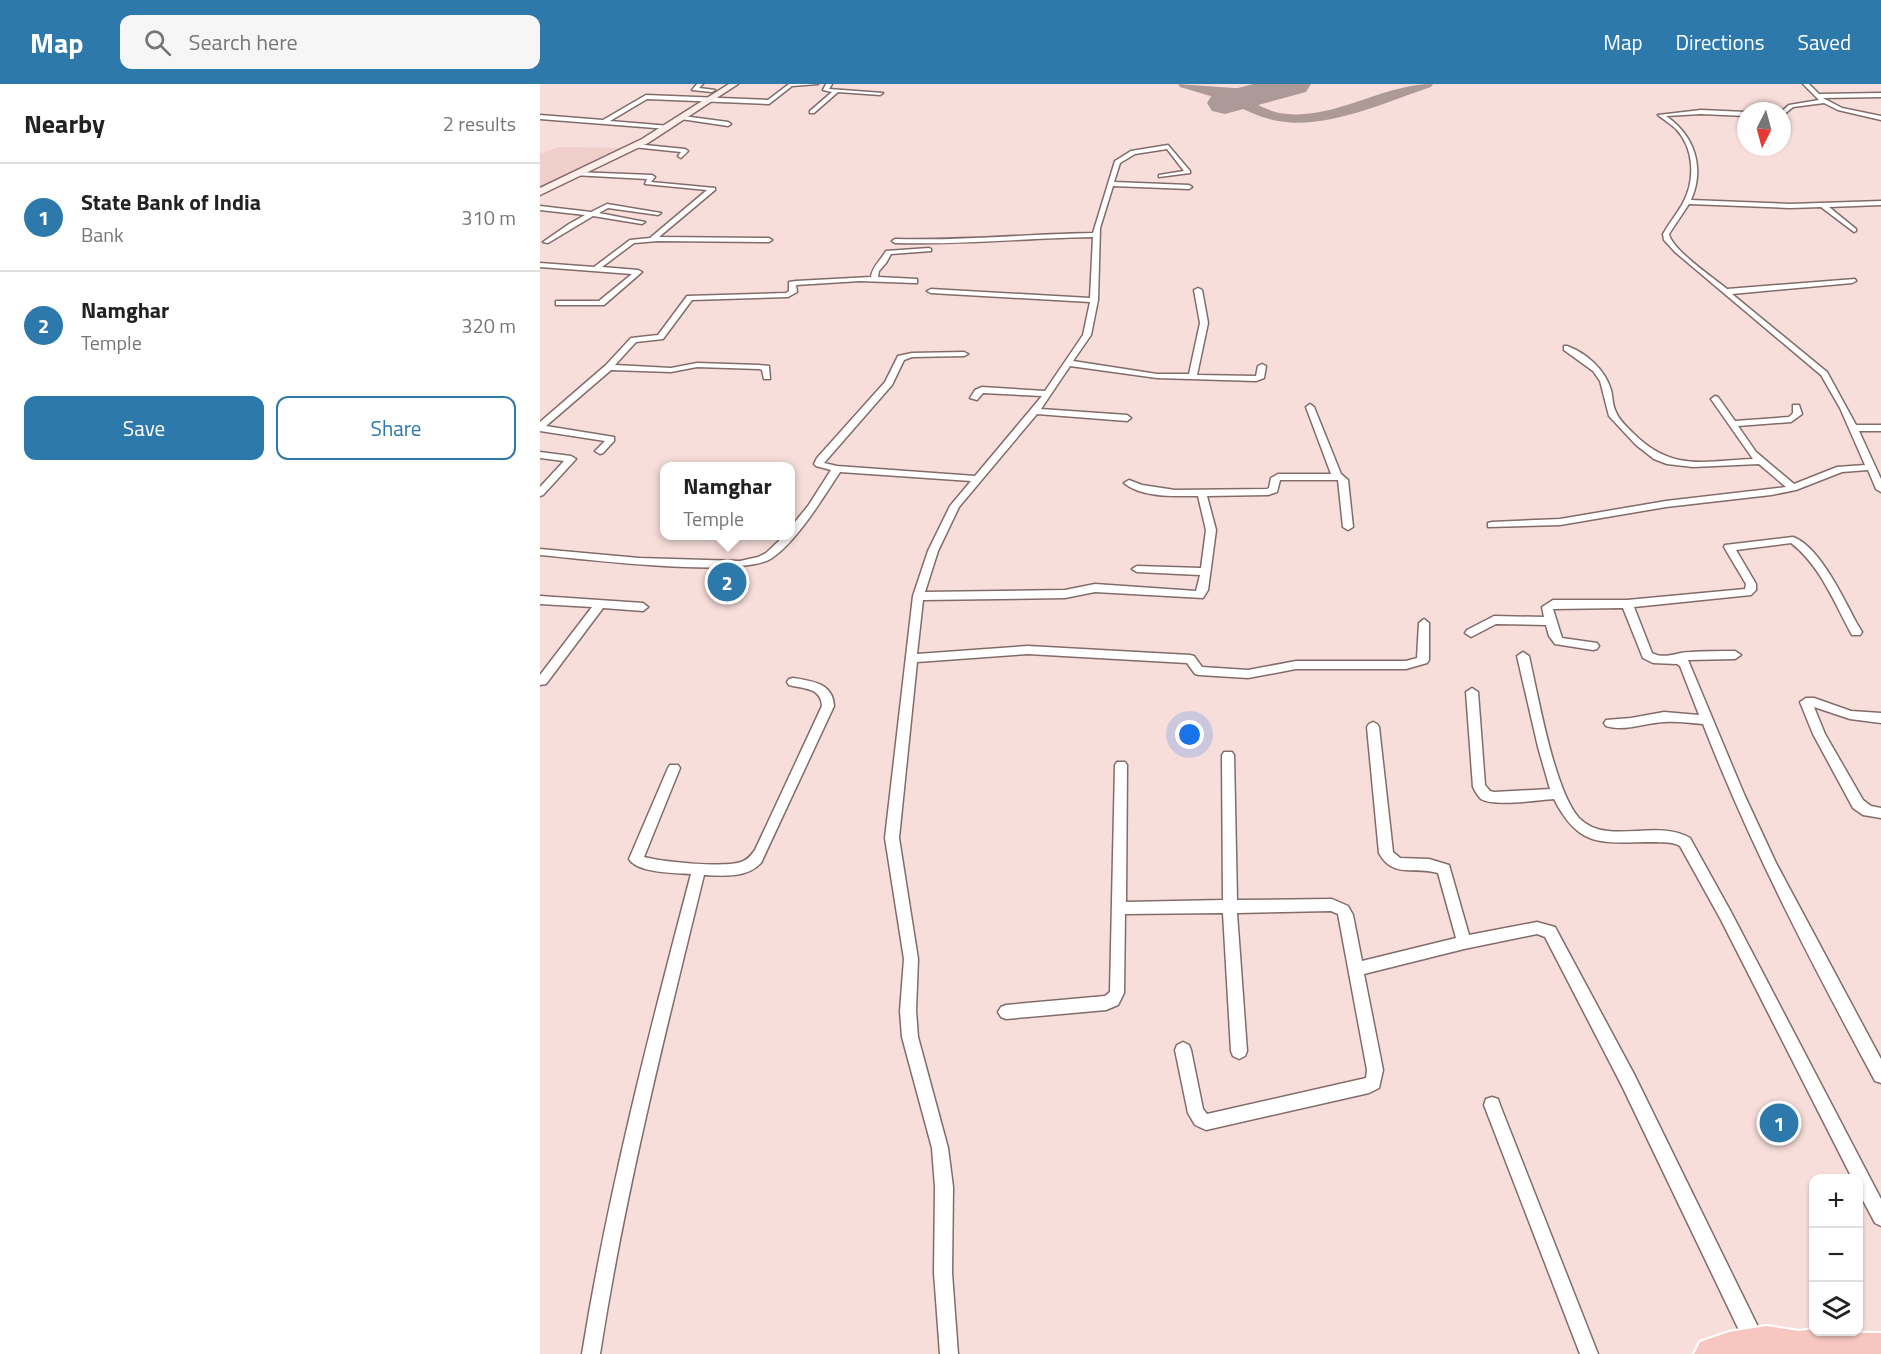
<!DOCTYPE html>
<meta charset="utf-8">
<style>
body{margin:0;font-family:"Titillium Web",sans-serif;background:#f6f6f6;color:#222}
.controls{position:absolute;right:18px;bottom:18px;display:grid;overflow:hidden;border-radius:12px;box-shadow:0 2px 4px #0004}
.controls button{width:54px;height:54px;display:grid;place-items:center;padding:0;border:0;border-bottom:2px solid #e0e0e0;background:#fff;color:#222;font:30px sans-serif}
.compass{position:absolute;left:1197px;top:18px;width:54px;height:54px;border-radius:50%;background:#fff;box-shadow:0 2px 4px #0004;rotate:186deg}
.you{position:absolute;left:650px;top:651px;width:21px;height:21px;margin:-15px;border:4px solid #fff;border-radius:50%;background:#1a73e8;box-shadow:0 0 0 9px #1a73e833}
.badge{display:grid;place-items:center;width:39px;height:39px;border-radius:50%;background:#2d79ac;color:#fff;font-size:20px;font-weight:700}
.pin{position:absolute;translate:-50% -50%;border:3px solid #fff;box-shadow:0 2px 6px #0006}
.popup{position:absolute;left:120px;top:378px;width:135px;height:78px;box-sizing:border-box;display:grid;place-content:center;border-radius:12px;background:#fff;filter:drop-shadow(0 2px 4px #0005);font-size:20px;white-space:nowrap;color:#767676}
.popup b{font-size:22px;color:#222}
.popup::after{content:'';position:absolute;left:50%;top:100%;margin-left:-12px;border:12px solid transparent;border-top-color:#fff}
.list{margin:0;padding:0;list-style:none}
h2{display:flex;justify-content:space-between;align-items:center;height:78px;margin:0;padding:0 24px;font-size:26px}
h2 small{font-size:20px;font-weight:400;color:#767676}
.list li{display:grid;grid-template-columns:39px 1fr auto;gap:18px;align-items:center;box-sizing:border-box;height:108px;padding:0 24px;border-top:2px solid #e0e0e0}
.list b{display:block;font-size:22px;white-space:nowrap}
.list p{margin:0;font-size:20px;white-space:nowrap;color:#767676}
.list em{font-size:20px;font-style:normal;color:#767676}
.actions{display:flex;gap:12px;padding:18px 24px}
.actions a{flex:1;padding:14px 0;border:2px solid #2d79ac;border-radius:12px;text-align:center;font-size:21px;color:#2d79ac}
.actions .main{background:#2d79ac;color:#fff}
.icon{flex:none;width:33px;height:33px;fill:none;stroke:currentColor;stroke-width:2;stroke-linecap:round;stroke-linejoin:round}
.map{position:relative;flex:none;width:1341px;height:1270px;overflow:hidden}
header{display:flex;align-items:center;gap:36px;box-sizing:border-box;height:84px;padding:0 30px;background:#2d79ac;color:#fff}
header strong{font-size:28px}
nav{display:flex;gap:33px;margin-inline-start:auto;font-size:21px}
.search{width:420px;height:54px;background:#f6f6f6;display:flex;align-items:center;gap:15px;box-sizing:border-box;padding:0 21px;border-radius:12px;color:#767676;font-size:22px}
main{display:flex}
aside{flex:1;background:#fff}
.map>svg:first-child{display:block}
.built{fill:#f0cfcb}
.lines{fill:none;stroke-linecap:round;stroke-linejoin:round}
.taxiway{fill:#ad9a98;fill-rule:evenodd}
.runway{fill:#ad9a98;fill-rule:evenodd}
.street-casing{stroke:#826c69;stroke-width:3}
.secondary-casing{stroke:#826c69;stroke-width:3}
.highway-casing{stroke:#fff;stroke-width:4}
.street{fill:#fff;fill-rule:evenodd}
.secondary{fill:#fdeeec;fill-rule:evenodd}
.highway{fill:#f7c6c0;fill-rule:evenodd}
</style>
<header>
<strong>Map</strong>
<div class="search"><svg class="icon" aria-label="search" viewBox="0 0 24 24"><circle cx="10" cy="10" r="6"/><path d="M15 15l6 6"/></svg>Search here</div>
<nav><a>Map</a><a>Directions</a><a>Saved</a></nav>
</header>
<main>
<aside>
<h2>Nearby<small>2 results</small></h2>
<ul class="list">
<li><span class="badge">1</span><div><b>State Bank of India</b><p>Bank</p></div><em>310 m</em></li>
<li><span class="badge">2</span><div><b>Namghar</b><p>Temple</p></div><em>320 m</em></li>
</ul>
<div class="actions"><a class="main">Save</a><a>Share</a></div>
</aside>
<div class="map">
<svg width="1341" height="1270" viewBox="0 0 1341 1270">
<rect width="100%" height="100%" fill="#f8dedb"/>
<g class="built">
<polygon points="660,3 715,5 676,16 650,5"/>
<polygon points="18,63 88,64 0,107 0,70"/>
</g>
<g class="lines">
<path class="taxiway" d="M638,0L722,6L724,9L722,12L700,13C713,18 726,26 739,29C793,38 841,0 893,0L891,3C846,18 786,46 738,37C721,34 705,26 690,19L688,16L690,13L671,12L640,3Z"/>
<polygon class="runway" points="713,0 771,0 766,8 685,30 672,27 667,19 672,11"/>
<g class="street-casing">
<g id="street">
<polygon points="157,0 163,0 159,4 175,6 172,8 152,6"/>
<polygon points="249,0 278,0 252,2 229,20 107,15 70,37 130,42 128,45 0,35 0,31 63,36 106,11 228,16"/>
<polygon points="286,0 292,0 289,5 343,9 340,11 298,8 274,29 270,29 270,27 292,8 283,6"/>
<polygon points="1263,0 1269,0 1279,10 1341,9 1341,13 1283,14 1302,24 1341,32 1341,36 1298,26 1284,19 1253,23 1242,32 1242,27 1249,21 1279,16"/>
<path d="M1161,26L1206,28V32L1161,30L1126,32C1155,52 1165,84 1151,116L1250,120L1341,117V121L1289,123L1316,145V147L1314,148L1281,123L1250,124L1149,120L1129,150C1132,166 1174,194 1187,205L1315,195L1316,197L1312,199L1192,210L1287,288L1316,341H1341V347H1319L1341,395V408L1336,405L1328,386L1302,388L1256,406L1231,411L1126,423L1020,441L948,443V439L952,438L1020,435L1126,417L1246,403L1219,380L1153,383L1127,380L1114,375L1096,361L1069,332L1060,297L1053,287L1024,266V262H1027C1046,269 1065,285 1071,306C1073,313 1072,321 1076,328C1079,336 1087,343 1093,349C1132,388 1163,377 1213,375L1171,315L1175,312L1178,313L1195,337L1249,333L1253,329V321H1259L1262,330L1251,338L1198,342L1216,368L1254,400L1297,383L1325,381L1300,324L1281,291L1135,168L1124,156L1123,150C1129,139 1137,130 1143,119C1155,97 1155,65 1136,45C1131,40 1124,36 1118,31Z"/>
<polygon points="143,32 188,38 191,40 188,42 141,35"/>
<polygon points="95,60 145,65 148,67 141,74 138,72 141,68 93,63"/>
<path d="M628,61L650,87V89L619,93V91L644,87L627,65L595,70L580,79L574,98L649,101L652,103L649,105L573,102L560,144L558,216L551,251L533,277L617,290H649L660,239L654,206L658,204L662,206L668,239L657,291L716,292L718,282L722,280L726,282L724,294L716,297L617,294L530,282L501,325L587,331L591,334L587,337L497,330L419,423L398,467L385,508L525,506L555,500L656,507L660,491L597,488L592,485L597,482L661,484L666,446L658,412C635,412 602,414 584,399L589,396L602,401L635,406L727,405L729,404L731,394L738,390H791L766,323L770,320L774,323L801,390L808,396L813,443L808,446L803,443L798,396H740L737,408L728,411L667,412L676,446L668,506L663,514L555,508L525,514L383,516L377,570L488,562L650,571L654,572L662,583L708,586L756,577H866L877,574L879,539L884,535L889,539V576L887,579L866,585H756L708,594L659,591L655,590L647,579L488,570L377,578L359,754L378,875L376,927L378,953L408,1064L413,1103L412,1189L418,1270H400L394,1189L395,1103L392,1064L362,953L360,927L364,875L345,754L373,512L388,467L410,422L431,397L300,388C283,414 257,457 232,474C202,495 43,475 0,471V465L99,474L200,477L218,473L226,469L244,452H250V444L268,422L291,386L276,382L274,380L277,374L345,298L358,272L372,269L424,268L428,270L424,272L372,273L364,276L352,301L284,379L297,382L435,392L502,312L443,309L437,316L430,314L435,306L442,303L505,307L543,251L550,218L391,209L387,207L391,205L550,214L553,153C487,154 421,161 355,159L352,157L355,155C421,157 487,150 553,149L575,77L591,67Z"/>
<polygon points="35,88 112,91 115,93 111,98 175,104 175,106 119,153 229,154 232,156 229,158 118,157 94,159 62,183 98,186 102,188 64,221 16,221 16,217 59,217 92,190 0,183 0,179 54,183 90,156 110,154 167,106 105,100 107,95 33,91"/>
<polygon points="67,120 121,129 118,131 68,124 59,129 105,138 102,140 53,132 8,159 3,158 29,140 45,131 0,126 0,122 51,128"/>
<path d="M389,164L391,165V167L351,170L346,179L339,187L338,193L377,195V199H374L320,197L256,201L257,208L248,213L152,216L123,255L96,258L75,281L131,284L157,279L219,281L229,282L230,295H224L222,286L219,285L157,283L131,288L71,286L6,342L74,353V357L63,369L60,370L55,367L65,357L0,347V338L66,281L91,254L118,251L147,212L246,209L249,207V198L256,197L331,193C332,183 341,176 346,167Z"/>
<polygon points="0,368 31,372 36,375 3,411 0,412 0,403 24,377 0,374"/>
<path d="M1253,453C1279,462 1304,515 1316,538L1322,548L1320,551H1312C1295,520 1280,481 1251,459L1196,466L1216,500V506L1211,511L1094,523L1112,569C1125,576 1137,568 1150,568C1165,567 1180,567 1195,567L1201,571L1195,575L1148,576L1204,710L1236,779L1341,975V999L1335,997C1272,880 1211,764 1163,640C1150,639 1136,637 1124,638C1104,639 1085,648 1066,642L1064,639L1066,636L1091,634L1124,628L1159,631L1140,582L1137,580L1113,579L1103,574L1083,524L1013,525L1022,554L1057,559L1059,562L1057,565L1053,566L1015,560L1009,552L1006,541L956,540L931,553L925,549L927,546L954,532L1004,533L1002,523L1013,516H1087L1205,505L1206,500L1184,463L1185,461Z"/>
<polygon points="0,512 103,519 108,523 103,527 63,524 6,600 0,601 0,591 52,523 0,520"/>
<path d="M983,568L989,572C998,611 1014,706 1039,734C1047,742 1057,746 1068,747C1094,750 1126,740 1150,754L1191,828L1341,1115V1142L1335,1139L1318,1107V1094H1312L1181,836L1140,762C1132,757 1122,759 1113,758C1063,758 1040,766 1014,715C998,716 954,723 941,715C938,712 935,707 933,703L926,608L932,604L938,608L945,701L950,707L954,708L1010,705L998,663L977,572Z"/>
<path d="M253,594C272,597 293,599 294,622L221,779C207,794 184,792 164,791C125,950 85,1108 60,1270H42C68,1108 109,949 151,790C135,789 97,789 89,775L128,684L130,681H138L140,684L104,773C123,778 183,784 201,778C208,776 211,771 215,766L282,622C281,603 263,605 249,601L247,598L249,595Z"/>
<polygon points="1266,614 1274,614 1311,627 1341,629 1341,639 1310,635 1274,623 1285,650 1323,716 1331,722 1341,724 1341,734 1323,731 1313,724 1273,650 1260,618"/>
<path d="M833,638L837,640L839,643L853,768L860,774L889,775L909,781L929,851L997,838L1015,843L1094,990L1222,1251L1224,1258L1222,1265L1215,1267L1208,1265L1082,1002L1005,853L997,850L924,865L824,890L843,986L839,1004L829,1009L666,1046L655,1041L648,1029L635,966L637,961L643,958L649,961L651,966L663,1025L667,1030L826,994L827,986L798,830L791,827L697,829L707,967L705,972L699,975L693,972L691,967L683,829L585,830L584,909L578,921L566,926L466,935L461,933L458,928L461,923L466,921L565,912L570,908L575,681L577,678H585L587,681L586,818L683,816L682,671L684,668H692L694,671L697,816L792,815L808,822L813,831L822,877L916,854L898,789C875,782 853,795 839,769L827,643L829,640Z"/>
<polygon points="952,1013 958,1015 960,1021 1058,1270 1040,1270 944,1021 946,1015"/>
</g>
</g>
<g class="secondary-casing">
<polygon id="secondary" points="189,0 198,0 108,59 0,111 0,104 102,55"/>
</g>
<g class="highway-casing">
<polygon id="highway" points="1226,1242 1259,1247 1274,1245 1274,1248 1341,1249 1341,1270 1154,1270 1160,1258 1189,1248"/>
</g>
<use href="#street" class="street"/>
<use href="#secondary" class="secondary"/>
<use href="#highway" class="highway"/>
</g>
</svg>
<div class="controls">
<button>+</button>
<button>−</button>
<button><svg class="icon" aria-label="layers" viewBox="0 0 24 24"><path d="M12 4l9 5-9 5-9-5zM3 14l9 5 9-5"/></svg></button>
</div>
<svg class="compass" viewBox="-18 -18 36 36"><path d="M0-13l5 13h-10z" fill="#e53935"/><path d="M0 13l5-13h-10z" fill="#767676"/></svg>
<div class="you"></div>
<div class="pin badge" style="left:1239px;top:1039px">1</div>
<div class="pin badge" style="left:187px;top:498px">2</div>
<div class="popup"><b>Namghar</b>Temple</div>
</div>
</main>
